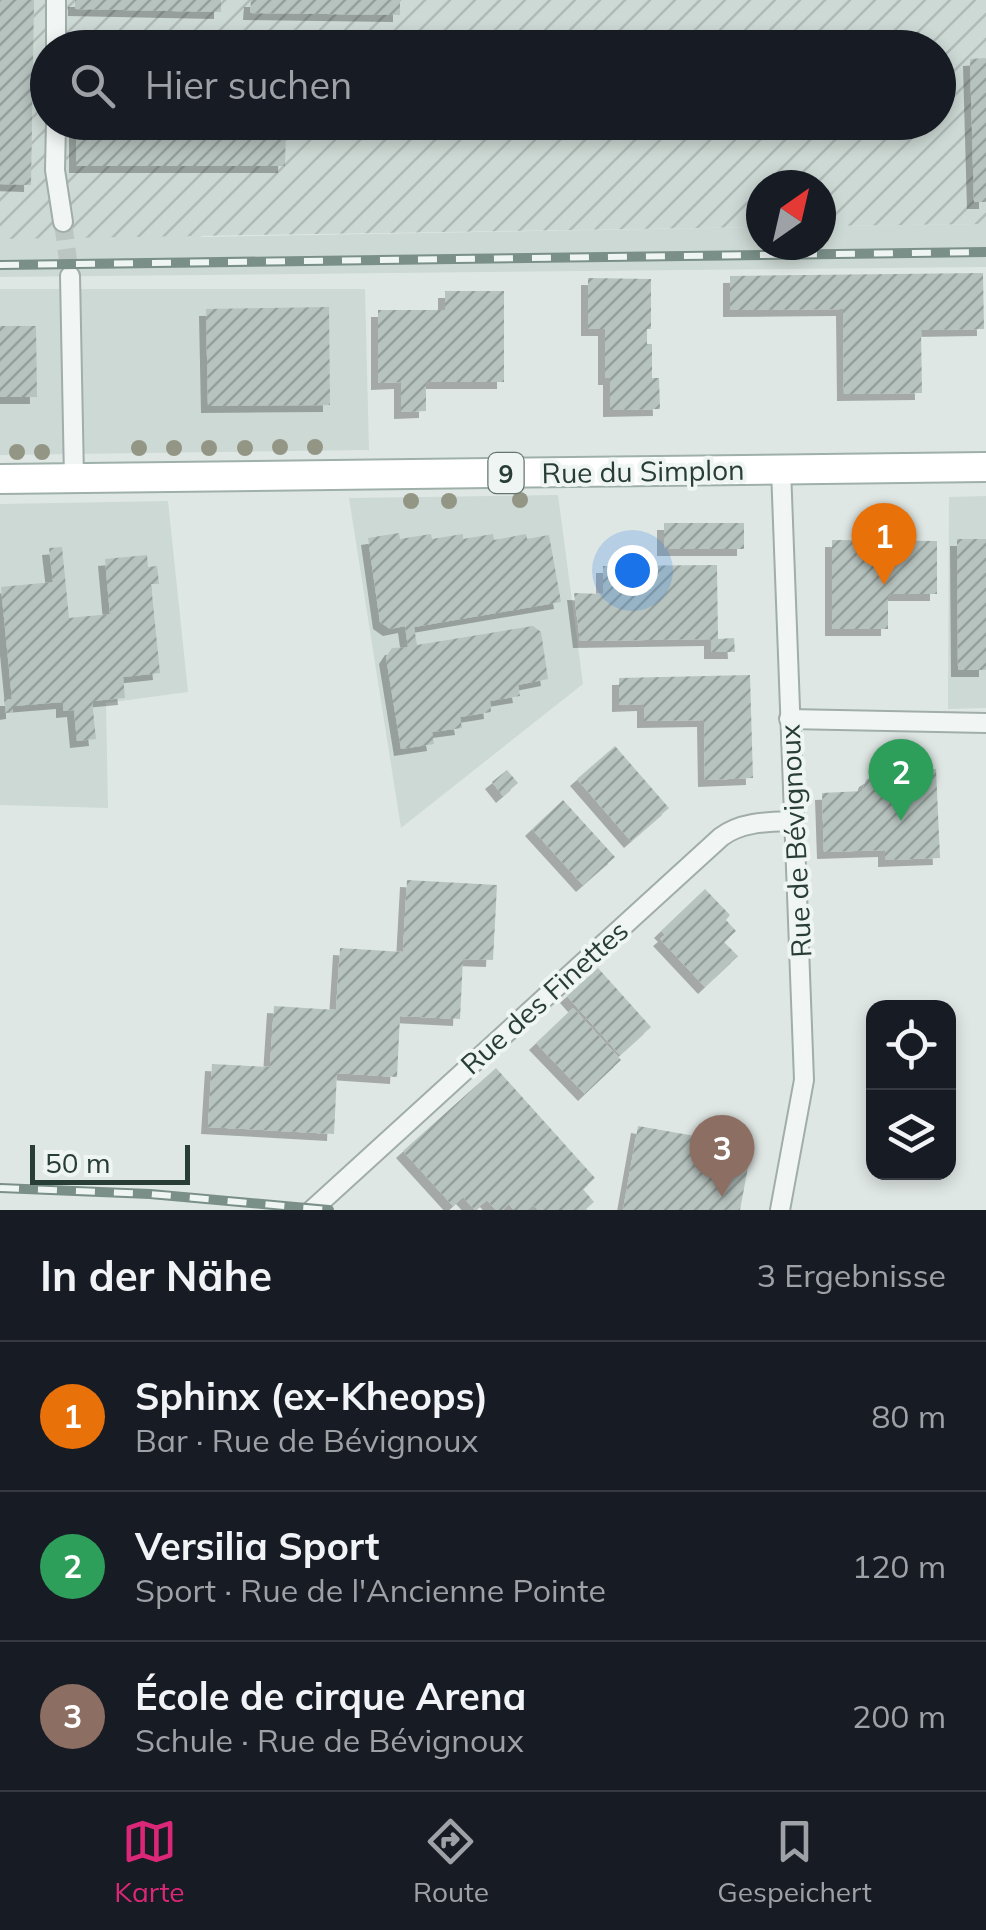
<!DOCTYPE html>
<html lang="de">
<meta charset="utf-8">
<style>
body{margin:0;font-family:Mulish,sans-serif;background:#242831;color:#f1f3f6}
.controls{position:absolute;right:30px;bottom:30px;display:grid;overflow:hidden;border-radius:20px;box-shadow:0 5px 15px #0003}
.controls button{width:90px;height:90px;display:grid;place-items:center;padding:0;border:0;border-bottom:2px solid #363941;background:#171b24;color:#f1f3f6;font:50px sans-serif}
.compass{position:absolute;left:746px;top:170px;width:90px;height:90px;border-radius:50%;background:#171b24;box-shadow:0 5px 15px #0003;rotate:34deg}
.scale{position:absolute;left:30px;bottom:25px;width:160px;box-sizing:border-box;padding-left:10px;border:5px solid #293d37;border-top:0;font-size:28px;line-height:35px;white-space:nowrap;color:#293d37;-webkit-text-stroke:8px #eef5f2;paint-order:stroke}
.you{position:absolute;left:632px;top:570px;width:35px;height:35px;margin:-25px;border:8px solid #fff;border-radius:50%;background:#1a73e8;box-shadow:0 0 0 15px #1a73e833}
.badge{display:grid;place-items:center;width:65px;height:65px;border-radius:50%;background:#db2777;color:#fff;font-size:32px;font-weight:700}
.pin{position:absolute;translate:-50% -82px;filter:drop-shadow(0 2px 5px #0008)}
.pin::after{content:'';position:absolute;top:52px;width:35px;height:30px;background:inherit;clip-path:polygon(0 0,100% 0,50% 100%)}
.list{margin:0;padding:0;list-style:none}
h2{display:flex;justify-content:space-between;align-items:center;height:130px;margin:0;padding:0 40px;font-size:42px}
h2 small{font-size:32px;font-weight:400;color:#9ea1a6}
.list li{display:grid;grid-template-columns:65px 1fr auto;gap:30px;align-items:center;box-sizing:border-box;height:150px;padding:0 40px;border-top:2px solid #363941}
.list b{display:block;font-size:38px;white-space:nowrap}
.list p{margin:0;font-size:32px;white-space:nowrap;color:#9ea1a6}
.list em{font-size:32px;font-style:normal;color:#9ea1a6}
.icon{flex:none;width:55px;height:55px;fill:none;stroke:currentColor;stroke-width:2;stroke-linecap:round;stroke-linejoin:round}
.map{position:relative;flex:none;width:986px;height:1210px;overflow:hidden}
.search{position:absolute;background:#171b24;box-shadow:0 5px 15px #0003;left:30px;right:30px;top:30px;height:110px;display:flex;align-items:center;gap:25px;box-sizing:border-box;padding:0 35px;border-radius:55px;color:#9ea1a6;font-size:38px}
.sheet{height:580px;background:#171b24}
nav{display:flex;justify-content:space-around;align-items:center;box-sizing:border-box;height:140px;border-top:2px solid #363941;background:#171b24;font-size:28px;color:#9ea1a6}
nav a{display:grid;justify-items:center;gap:5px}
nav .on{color:#db2777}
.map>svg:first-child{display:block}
.built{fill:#cdd9d4}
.industrial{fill:url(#industrial-furrows);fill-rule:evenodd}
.building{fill:url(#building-hatch);filter:url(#shadow)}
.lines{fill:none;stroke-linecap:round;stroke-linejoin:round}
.minor-tunnel{stroke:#bbc5c1;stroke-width:18;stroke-dasharray:18 9;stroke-linecap:butt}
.minor-casing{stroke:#a1ada9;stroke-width:22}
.primary-casing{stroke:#9eb0a9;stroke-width:32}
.minor{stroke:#f1f6f4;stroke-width:18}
.primary{stroke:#fff;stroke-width:28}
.rail-casing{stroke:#7a8f88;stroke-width:10}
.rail{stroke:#eef5f2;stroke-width:6;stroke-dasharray:19;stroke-linecap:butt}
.tree{fill:#949685}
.labels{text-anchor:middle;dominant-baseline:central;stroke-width:8;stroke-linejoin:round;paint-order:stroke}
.shield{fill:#eef5f2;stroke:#64746f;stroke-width:2.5}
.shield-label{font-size:25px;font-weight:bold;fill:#293d37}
.street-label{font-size:28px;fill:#293d37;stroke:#eef5f2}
</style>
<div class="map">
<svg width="986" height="1210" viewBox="0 0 986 1210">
<defs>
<pattern id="industrial-furrows" width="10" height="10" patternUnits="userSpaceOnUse" patternTransform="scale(2.5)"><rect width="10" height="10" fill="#cdd9d4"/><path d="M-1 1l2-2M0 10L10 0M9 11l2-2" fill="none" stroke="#b0bbb7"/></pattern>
<pattern id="building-hatch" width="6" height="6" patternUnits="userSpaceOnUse" patternTransform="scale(2.5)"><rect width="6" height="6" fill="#b7c3bf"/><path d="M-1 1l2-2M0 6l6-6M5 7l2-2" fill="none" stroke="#95a09c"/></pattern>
<filter id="shadow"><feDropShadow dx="-7" dy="7" stdDeviation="0" flood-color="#0004"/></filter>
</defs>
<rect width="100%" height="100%" fill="#dfe7e4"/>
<g class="built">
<polygon points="186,215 202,237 761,227 761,245 821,245 821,226 986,224 986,267 0,277 0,222"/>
<polygon points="0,289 365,289 369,450 0,455"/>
<polygon points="558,495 583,684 401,828 349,498"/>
<polygon points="986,496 986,708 948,709 949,497"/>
<polygon points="168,501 188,692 106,703 108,808 0,805 0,504"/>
</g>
<path class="industrial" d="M0,0H986V224L821,226V185H761V227L0,239ZM48,48H938V122H48Z"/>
<g class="building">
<polygon points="0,0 34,0 31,185 0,184"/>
<polygon points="75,0 221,0 221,12 75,9"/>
<polygon points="251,0 400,0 400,15 250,13"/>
<polygon points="986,58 986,202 974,202 970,59"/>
<polygon points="76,122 286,122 285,166 76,166"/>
<polygon points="983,273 984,329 921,330 922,393 844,394 843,309 730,310 730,276"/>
<polygon points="588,278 651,279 651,329 647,329 647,344 652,344 652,378 659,378 660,409 610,410 610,378 605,378 605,329 588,329"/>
<polygon points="445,291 504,291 504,382 426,382 426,411 401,412 401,382 378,383 378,310 445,310"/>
<polygon points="329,307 330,405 208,406 206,309"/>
<polygon points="0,326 36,326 37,397 0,397"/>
<rect x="664" y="523" width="80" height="26"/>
<polygon points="399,533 400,539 431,534 432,539 463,534 463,539 493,534 494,540 526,534 527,539 549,535 561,602 414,627 417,645 533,626 541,632 548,679 518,685 520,696 490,701 491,712 460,717 462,728 432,732 434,744 401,749 386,657 392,648 408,647 405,626 390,629 380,622 368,538"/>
<polygon points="957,539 986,539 986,670 958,670"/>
<polygon points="832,540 937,541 937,594 888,594 888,629 832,629"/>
<polygon points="62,547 69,618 110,614 105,559 147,555 148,567 157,566 159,584 151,584 160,673 123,677 125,698 92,701 96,739 77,741 74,710 63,711 63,702 13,706 13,712 6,713 4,699 12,699 1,587 53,582 49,548"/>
<polygon points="717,565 718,639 734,638 735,652 711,652 711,639 580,641 574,593 603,594 603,566"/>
<polygon points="750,675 753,778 705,780 704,720 644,721 644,704 619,705 619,678"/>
<polygon points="615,746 669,808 631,841 577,779"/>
<polygon points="936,769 940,858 885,860 885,850 824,852 822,793 862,791 866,780 881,771"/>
<polygon points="507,770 518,783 503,796 492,782"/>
<polygon points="563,800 615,857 583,885 532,829"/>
<polygon points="407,880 497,885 493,960 463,959 460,1019 400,1016 397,1077 337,1073 334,1134 208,1127 212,1064 270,1067 274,1006 336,1010 340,948 403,952"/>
<polygon points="705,889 730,915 726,920 736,931 724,942 738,956 705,987 660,939 665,935 661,931"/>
<polygon points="598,968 651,1027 620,1055 567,996"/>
<polygon points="573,1008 621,1060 585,1094 536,1043"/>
<polygon points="496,1068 595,1178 583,1189 594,1202 585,1210 538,1210 534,1205 529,1210 514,1210 509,1204 503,1210 496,1210 487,1200 475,1210 463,1197 453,1206 403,1151"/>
<polygon points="638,1126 752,1146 740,1210 623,1210"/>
</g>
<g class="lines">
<polyline class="minor-tunnel" points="63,222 70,276"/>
<g class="minor-casing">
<g id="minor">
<polyline points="56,0 56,48"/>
<polyline points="56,122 55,170 63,222"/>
<polyline points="70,276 74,478"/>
<polyline points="789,719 986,723"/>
<path d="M312,1210L721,837C742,821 770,822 795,821"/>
<polyline points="780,1210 804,1080 781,469"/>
</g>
</g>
<g class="primary-casing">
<polyline id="primary" points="0,479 986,467"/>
</g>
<use href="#minor" class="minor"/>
<use href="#primary" class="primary"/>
<g class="rail-casing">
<g id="rail">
<polyline points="0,265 986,252"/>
<polyline points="0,1188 150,1194 329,1210"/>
</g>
</g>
<use href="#rail" class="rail"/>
</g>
<g class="tree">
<circle cx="280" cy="447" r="8"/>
<circle cx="315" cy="447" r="8"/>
<circle cx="139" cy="448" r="8"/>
<circle cx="174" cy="448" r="8"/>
<circle cx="209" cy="448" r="8"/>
<circle cx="245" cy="448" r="8"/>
<circle cx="17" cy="452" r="8"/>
<circle cx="42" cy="452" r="8"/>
<circle cx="520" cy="500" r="8"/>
<circle cx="411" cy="501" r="8"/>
<circle cx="449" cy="501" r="8"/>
</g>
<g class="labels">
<rect class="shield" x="488.5" y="453" width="35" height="40" rx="8"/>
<g class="shield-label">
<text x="506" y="473">9</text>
</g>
<g class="street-label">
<text transform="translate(643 471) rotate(-1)">Rue du Simplon</text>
<text transform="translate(795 841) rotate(-93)">Rue de Bévignoux</text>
<text transform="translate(544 997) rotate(-42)">Rue des Finettes</text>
</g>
</g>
</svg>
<div class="controls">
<button><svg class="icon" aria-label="locate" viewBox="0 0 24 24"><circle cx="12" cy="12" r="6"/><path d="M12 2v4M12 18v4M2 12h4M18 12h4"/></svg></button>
<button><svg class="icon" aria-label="layers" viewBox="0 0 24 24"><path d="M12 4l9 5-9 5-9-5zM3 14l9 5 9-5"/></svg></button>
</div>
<svg class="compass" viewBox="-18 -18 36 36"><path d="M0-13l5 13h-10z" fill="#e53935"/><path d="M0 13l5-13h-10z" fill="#9ea1a6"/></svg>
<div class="scale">50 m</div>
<div class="you"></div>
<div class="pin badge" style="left:884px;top:585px;background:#e8710a">1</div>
<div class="pin badge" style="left:901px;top:821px;background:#2e9e5b">2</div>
<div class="pin badge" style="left:722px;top:1197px;background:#8d6e63">3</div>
<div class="search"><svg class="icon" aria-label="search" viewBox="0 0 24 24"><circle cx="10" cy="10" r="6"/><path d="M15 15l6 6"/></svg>Hier suchen</div>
</div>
<section class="sheet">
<h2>In der Nähe<small>3 Ergebnisse</small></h2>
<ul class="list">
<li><span class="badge" style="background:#e8710a">1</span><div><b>Sphinx (ex-Kheops)</b><p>Bar · Rue de Bévignoux</p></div><em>80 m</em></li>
<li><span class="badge" style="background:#2e9e5b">2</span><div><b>Versilia Sport</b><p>Sport · Rue de l'Ancienne Pointe</p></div><em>120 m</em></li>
<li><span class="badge" style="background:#8d6e63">3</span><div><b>École de cirque Arena</b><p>Schule · Rue de Bévignoux</p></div><em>200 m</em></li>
</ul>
</section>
<nav>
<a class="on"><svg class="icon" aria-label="map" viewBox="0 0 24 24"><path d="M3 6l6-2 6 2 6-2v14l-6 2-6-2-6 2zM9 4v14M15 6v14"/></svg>Karte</a>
<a><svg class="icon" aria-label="directions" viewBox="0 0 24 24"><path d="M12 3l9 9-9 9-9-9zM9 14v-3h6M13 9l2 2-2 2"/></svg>Route</a>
<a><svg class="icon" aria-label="saved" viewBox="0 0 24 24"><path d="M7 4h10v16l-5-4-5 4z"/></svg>Gespeichert</a>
</nav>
